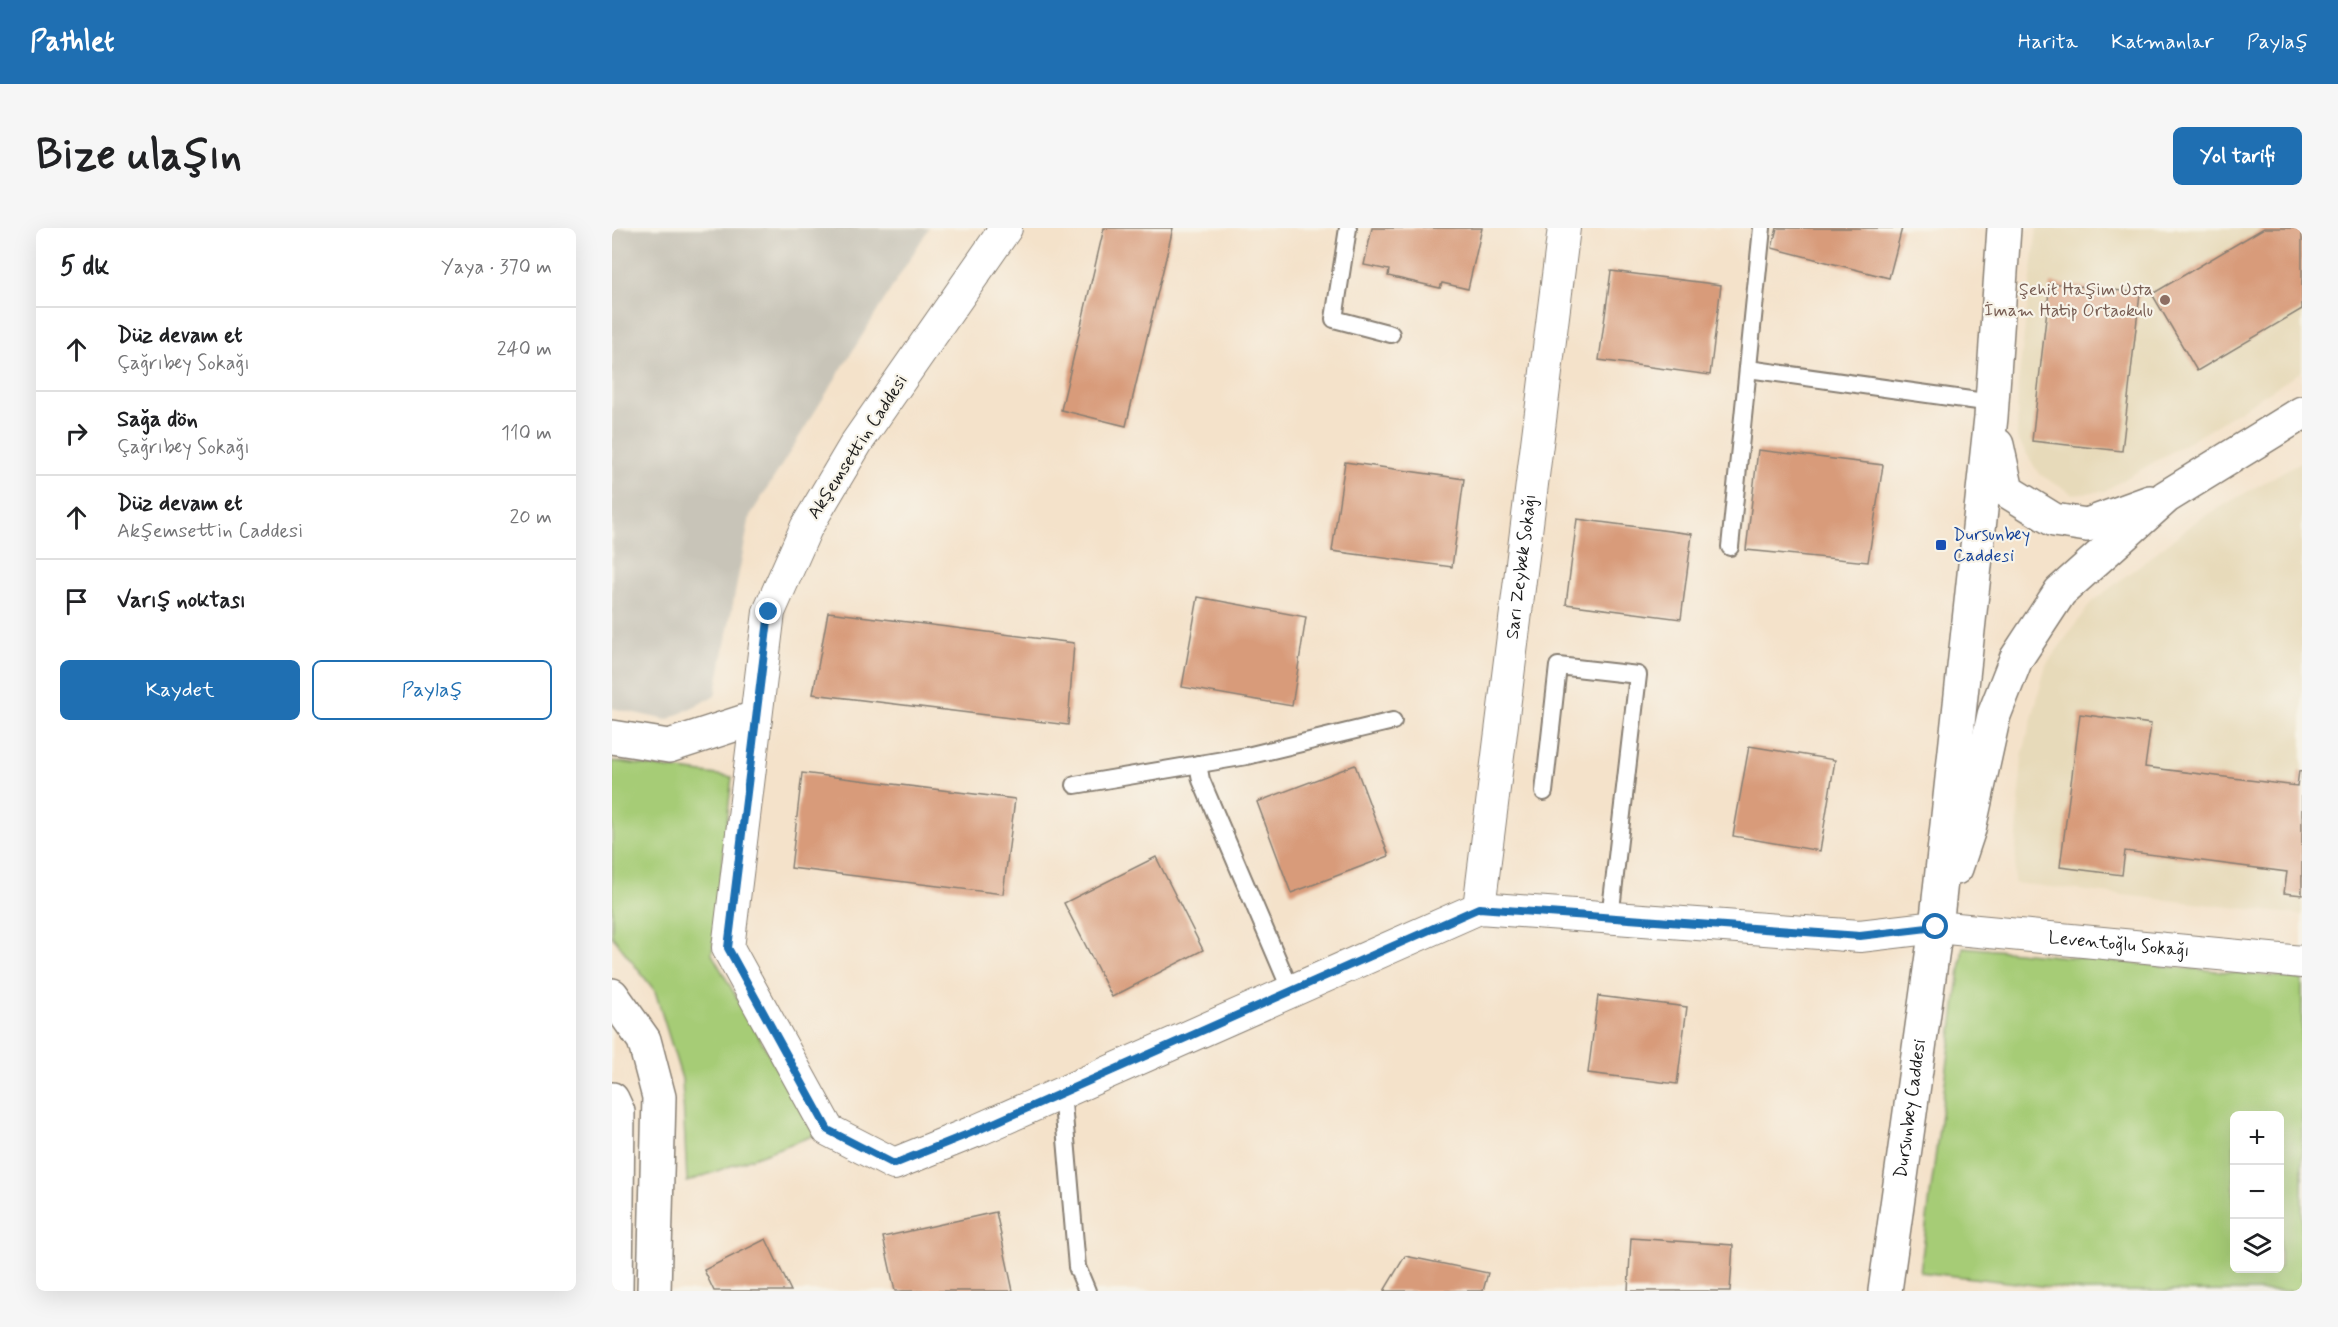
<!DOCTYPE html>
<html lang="tr">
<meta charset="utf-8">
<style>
body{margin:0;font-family:Mynerve,sans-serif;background:#f6f6f6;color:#202124}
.controls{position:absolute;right:18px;bottom:18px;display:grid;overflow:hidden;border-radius:9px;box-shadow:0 6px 24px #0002}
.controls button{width:54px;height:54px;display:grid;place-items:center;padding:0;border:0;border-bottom:2px solid #e0e0e0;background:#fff;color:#202124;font:30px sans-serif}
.stop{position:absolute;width:18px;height:18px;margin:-14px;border:4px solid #1f6fb2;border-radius:50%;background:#fff}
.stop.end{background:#1f6fb2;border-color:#fff;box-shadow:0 2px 6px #0008}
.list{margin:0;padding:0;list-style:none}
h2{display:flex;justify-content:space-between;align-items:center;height:78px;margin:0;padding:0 24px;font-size:26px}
h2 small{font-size:20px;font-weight:400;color:#757577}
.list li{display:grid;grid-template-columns:39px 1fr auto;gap:18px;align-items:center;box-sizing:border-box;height:84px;padding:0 24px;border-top:2px solid #e0e0e0}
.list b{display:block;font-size:22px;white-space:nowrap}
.list p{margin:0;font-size:20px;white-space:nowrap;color:#757577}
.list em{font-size:20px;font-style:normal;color:#757577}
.actions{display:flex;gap:12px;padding:18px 24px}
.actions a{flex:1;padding:14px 0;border:2px solid #1f6fb2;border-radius:9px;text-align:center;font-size:21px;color:#1f6fb2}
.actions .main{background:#1f6fb2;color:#fff}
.icon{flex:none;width:33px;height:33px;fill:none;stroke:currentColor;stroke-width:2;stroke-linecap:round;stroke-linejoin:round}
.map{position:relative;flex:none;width:1690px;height:1063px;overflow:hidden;border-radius:9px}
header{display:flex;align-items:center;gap:36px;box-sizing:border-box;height:84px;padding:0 30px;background:#1f6fb2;color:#fff}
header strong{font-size:28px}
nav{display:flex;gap:33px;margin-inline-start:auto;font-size:21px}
.intro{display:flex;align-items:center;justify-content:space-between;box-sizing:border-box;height:144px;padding:0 36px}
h1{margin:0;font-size:42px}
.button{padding:15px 27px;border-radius:9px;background:#1f6fb2;color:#fff;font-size:21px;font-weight:700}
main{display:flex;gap:36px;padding:0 36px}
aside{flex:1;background:#fff;border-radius:9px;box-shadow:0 6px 24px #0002}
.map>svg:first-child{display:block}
.built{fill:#e7daba}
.industrial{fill:#c8c4b8}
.green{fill:#a6cc76;stroke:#617449;stroke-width:1.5;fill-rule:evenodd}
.building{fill:#d89b7a}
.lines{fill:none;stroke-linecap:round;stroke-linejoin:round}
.lane-casing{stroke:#887f73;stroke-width:20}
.street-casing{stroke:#887f73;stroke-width:34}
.secondary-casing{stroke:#887f73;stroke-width:36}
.highway-casing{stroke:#887f73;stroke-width:36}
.lane{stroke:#fff;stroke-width:16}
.street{stroke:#fff;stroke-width:32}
.secondary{stroke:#fff;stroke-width:33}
.highway{stroke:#fff;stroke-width:33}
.route{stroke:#1f6fb2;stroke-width:8}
.education-dot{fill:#8d6e63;stroke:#f7f3e8;stroke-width:2}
.transit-dot{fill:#1a4fb4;stroke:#f7f3e8;stroke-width:2}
.labels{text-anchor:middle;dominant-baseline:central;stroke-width:4.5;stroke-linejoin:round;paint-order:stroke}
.education-label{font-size:18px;fill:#785e54;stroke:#f7f3e8;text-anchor:end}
.street-label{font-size:18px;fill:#1c1c1c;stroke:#f7f3e8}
.transit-label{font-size:18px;fill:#164399;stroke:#f7f3e8;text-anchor:start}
</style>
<header>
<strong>Pathlet</strong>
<nav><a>Harita</a><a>Katmanlar</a><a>Paylaş</a></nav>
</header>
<div class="intro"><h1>Bize ulaşın</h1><a class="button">Yol tarifi</a></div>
<main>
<aside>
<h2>5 dk<small>Yaya · 370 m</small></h2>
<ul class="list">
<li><svg class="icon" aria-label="ahead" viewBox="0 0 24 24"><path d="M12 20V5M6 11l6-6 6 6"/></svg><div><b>Düz devam et</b><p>Çağrıbey Sokağı</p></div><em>240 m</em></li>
<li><svg class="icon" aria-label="right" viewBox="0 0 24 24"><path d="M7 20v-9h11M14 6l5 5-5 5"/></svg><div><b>Sağa dön</b><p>Çağrıbey Sokağı</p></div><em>110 m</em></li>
<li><svg class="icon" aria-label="ahead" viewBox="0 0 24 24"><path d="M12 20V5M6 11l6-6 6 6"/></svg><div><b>Düz devam et</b><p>Akşemsettin Caddesi</p></div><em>20 m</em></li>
<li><svg class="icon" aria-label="arrive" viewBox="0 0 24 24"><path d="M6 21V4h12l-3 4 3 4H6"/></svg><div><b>Varış noktası</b></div></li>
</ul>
<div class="actions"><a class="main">Kaydet</a><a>Paylaş</a></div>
</aside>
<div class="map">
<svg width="1690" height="1063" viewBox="0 0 1690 1063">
<rect width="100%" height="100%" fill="#f7f3e8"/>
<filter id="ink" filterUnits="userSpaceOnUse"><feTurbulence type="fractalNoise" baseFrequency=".0167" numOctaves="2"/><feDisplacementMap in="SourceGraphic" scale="12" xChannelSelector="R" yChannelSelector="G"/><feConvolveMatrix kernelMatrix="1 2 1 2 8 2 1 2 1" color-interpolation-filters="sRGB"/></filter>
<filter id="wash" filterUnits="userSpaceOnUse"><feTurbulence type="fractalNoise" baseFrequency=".008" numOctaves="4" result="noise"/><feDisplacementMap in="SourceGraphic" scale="24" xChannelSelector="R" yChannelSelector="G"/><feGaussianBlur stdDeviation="1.35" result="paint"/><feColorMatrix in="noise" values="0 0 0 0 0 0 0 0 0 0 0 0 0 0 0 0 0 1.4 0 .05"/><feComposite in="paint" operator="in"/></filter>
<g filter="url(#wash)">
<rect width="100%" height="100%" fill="#f4e2ca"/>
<g class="built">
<polygon points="1425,0 1690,0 1690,143 1592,205 1492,263 1461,266 1427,246 1405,210 1406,156"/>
<polygon points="1690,233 1690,687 1402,655 1410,529 1434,437 1479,375 1587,291"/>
</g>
<polygon class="industrial" points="0,0 317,0 138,288 103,468 55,492 0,480"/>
<g class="green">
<polygon points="0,533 120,549 100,726 203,907 75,954 70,851 43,763 0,708"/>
<path d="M1351,719L1690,751V1063H1473L1308,1044ZM1622,888H1668V1040H1622Z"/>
</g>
<g id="blocks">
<g class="building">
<polygon points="492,0 561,0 514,198 449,182"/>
<polygon points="760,0 870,0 856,61 830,55 828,60 776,48 777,42 752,37"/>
<polygon points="1165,0 1290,0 1277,50 1160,20"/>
<polygon points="1652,0 1690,0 1690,81 1585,143 1540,66"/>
<polygon points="999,43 1109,57 1098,147 987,132"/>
<polygon points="1438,55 1528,65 1510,223 1420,213"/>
<polygon points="1146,222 1271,237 1256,334 1134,322"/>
<polygon points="733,234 852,251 840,339 720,323"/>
<polygon points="965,291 1080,306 1069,391 954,376"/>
<polygon points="586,369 694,389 680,478 570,459"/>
<polygon points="216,384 462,415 456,497 201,466"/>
<polygon points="1468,486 1539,496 1533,539 1685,558 1687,543 1690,544 1690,667 1672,665 1675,644 1513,623 1510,647 1448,639"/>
<polygon points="1137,518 1223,532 1208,623 1121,608"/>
<polygon points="743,537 777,628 679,665 645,574"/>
<polygon points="190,545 403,571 391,666 179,640"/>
<polygon points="544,629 591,722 500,769 452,675"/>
<polygon points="986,768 1075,779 1065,856 976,845"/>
<polygon points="384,984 401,1063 283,1063 271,1009"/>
<polygon points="1019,1010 1121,1017 1118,1063 1016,1063"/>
<polygon points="154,1011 179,1063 102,1063 92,1042"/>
<polygon points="793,1028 876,1045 871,1063 772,1063"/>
</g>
</g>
</g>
<g filter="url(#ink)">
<use href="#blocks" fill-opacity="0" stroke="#887f73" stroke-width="1.5"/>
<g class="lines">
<g class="lane-casing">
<g id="lane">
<polyline points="736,0 722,91 779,106"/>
<polyline points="1136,141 1380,175"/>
<polyline points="1118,319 1150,0"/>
<polyline points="586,536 589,552 679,763"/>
<polyline points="463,557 635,528 781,493"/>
<polyline points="932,564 946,438 1026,447 998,690"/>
<polyline points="450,864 465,1039 475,1063"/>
</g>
</g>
<g class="street-casing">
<g id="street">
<path id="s1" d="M394,0L245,214L194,300L157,384L116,720L216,902L282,936L366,902L867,680L1248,708L1324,699L1690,734"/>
<path id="s2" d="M867,680L952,0"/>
</g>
</g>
<g class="secondary-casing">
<g id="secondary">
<polyline points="1385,217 1395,263 1442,292 1475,297 1538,274"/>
<polyline points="0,509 57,518 143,490"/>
<polyline points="1344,640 1357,601 1382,487 1404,431 1448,364 1554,269 1690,185"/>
<path id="s3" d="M1273,1063L1324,699L1379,189L1392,0"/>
</g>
</g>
<g class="highway-casing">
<g id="highway">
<polyline points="0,767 32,812 47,869 42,1063"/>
<polyline points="0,871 6,884 4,1063"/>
</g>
</g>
<use href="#lane" class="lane"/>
<use href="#street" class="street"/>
<use href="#secondary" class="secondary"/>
<use href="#highway" class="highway"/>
</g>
</g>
<g class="lines" filter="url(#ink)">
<polyline class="route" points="157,384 116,720 216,902 282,936 366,902 867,680 1248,708 1324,699"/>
</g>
<circle class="education-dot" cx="1553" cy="72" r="6"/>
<rect class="transit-dot" x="1323" y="311" width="12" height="12" rx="3"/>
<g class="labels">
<g class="education-label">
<text x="1541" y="62">Şehit Haşim Usta<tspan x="1541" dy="21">İmam Hatip Ortaokulu</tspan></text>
</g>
<g class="street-label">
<text transform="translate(246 219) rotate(-57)">Akşemsettin Caddesi</text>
<text stroke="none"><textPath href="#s2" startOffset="344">Sarı Zeybek Sokağı</textPath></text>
<text stroke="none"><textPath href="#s1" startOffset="2354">Leventoğlu Sokağı</textPath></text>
<text stroke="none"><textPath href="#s3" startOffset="184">Dursunbey Caddesi</textPath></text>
</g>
<g class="transit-label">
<text x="1341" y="307">Dursunbey<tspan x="1341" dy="21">Caddesi</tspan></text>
</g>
</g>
</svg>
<div class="controls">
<button>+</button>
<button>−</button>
<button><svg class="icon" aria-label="layers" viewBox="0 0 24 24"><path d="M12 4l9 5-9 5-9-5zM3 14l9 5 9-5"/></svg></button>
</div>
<div class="stop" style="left:1324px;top:699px"></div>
<div class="stop end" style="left:157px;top:384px"></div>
</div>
</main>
